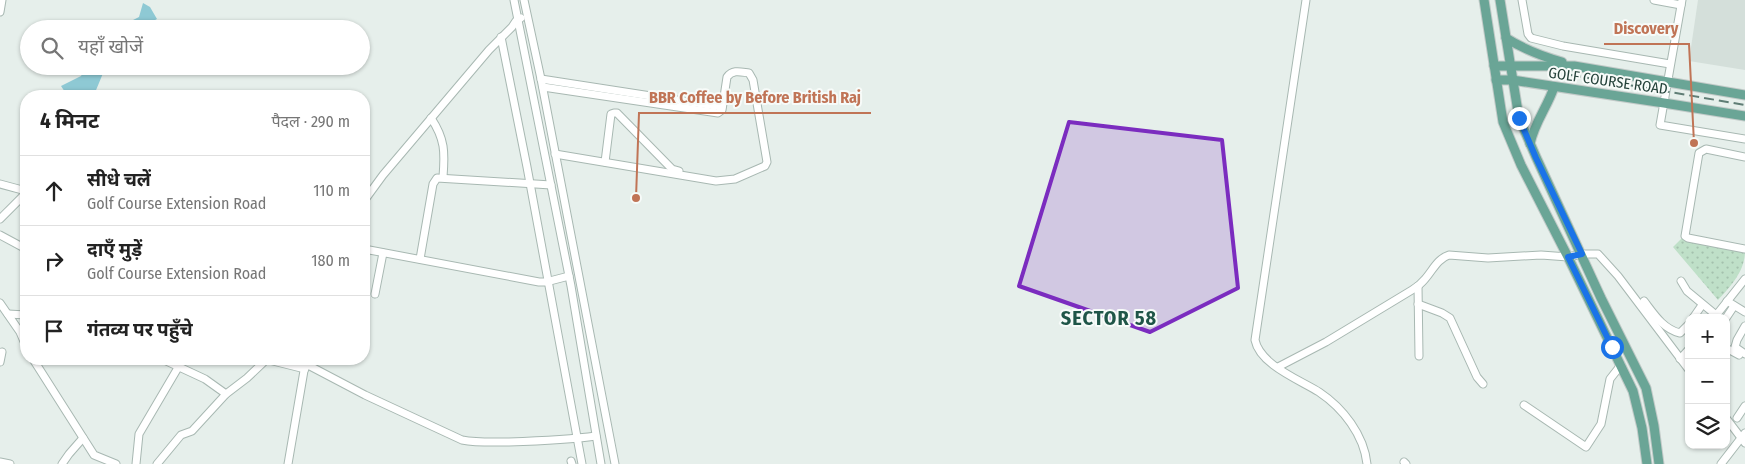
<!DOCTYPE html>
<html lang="hi">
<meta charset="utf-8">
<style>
body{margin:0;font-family:"Fira Sans Condensed","Noto Sans Devanagari",sans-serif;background:#f2f2f2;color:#222}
.controls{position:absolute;right:15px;bottom:15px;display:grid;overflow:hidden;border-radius:10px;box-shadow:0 1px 4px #0004}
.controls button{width:45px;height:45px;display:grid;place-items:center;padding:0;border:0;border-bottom:1px solid #e0e0e0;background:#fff;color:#222;font:25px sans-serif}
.stop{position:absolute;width:15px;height:15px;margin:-11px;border:4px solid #1a73e8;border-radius:50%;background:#fff}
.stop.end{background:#1a73e8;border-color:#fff;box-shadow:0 1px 5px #0008}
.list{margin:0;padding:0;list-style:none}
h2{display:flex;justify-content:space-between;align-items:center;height:65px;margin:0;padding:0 20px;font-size:21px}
h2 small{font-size:16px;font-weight:400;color:#767676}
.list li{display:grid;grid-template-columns:32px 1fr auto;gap:15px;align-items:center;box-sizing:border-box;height:70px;padding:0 20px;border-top:1px solid #e0e0e0}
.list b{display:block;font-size:19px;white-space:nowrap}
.list p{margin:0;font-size:16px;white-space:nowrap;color:#767676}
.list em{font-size:16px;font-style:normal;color:#767676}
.icon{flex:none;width:28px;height:28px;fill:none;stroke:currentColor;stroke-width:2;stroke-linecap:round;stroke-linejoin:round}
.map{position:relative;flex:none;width:1745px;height:464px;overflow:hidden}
.search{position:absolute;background:#fff;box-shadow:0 1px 4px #0004;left:20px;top:20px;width:350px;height:55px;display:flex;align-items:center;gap:12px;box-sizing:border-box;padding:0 18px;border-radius:28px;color:#767676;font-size:19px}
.panel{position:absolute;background:#fff;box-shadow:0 1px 4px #0004;left:20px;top:90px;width:350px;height:275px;border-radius:20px}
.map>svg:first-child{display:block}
.built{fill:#d4dfda}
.park{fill:url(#park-dots)}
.water{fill:#8ec9d4}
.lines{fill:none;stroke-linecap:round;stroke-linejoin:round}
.minor-casing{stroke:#a8b8b2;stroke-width:9}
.major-casing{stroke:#c2cac8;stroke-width:11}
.minor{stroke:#fff;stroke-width:7}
.major{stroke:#6aa596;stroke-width:9}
.rail{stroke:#5f7d75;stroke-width:2;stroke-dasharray:10 5;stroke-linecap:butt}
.route{stroke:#1a73e8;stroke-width:6}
.marked{fill:#7b2cbf;fill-opacity:0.2;stroke:#7b2cbf;stroke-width:4;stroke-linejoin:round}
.labels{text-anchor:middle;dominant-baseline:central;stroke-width:4;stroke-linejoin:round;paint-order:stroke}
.street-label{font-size:15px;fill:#24423a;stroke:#f7fbf9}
.district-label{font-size:20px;font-weight:bold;letter-spacing:1px;fill:#1f5548;stroke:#f7fbf9}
.leader{fill:none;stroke:#c07456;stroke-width:2}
.callout-dot{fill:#c07456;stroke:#f7fbf9;stroke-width:2}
.callout-label{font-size:16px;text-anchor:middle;font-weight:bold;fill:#c07456;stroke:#f7fbf9;stroke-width:4;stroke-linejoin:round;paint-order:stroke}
</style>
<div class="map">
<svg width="1745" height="464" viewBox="0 0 1745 464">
<defs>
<pattern id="park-dots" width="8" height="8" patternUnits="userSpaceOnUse" patternTransform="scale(1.25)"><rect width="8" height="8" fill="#bfe0c8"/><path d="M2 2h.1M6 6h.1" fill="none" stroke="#a4c1ad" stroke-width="1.8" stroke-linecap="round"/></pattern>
</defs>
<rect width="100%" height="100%" fill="#e6efeb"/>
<polygon class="built" points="1698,0 1745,0 1745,70 1689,61"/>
<path class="park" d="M1682,238L1745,251C1745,271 1731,286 1718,300L1673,247Z"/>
<g class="water">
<polygon points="143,3 150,7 157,19 138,29 127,29 133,20 139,17"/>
<polygon points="87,66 106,66 94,95 78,96 65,92 61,86 81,76"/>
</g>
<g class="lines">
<g class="minor-casing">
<g id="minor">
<polyline points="514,0 571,286 601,464"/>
<polyline points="524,0 541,79 615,464"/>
<path d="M1306,0L1255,340C1260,365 1300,380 1319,392C1343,408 1364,435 1367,464"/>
<polyline points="1522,0 1528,34 1531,38 1563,46 1670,64"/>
<polyline points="1654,0 1681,5"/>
<polyline points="1682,0 1660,125 1745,139"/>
<polyline points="0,12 2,0"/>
<polyline points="501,37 527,167 582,464"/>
<polyline points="541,79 722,107"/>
<path d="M543,87L718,113L722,110L727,77C733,69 741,72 749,73L753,80L767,162L765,166L735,179L716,181L555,154"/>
<path d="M431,118C445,139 445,152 443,177"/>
<polyline points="1745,157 1706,149 1699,153 1685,236 1688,238 1745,249"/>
<polyline points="605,162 611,114 614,113 617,113 672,169 679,171"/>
<polyline points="0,184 26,191"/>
<polyline points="364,201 383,175 489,50 512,27 516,21 521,18"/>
<polyline points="0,219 26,193"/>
<polyline points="0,235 26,249"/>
<polyline points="364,249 539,282 546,282 569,276"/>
<polyline points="420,259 433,184 437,178 551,185"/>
<polyline points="1681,281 1687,291 1716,315"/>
<polyline points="1418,286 1419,356"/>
<polyline points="375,294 383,253"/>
<path d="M1644,301C1654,314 1663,329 1680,333L1689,324"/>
<polyline points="1727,301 1745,312"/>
<polyline points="0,303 20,332 26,346"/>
<polyline points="1418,304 1442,313 1450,318 1477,377 1483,384"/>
<polyline points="8,314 26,315"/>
<polyline points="1693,318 1702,305"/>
<polyline points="1714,318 1745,279"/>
<polyline points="1726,318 1734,306"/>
<polyline points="1745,326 1737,340 1735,347 1745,354"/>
<polyline points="1726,348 1739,355"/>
<polyline points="33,359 94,455 116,464"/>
<polyline points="162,359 205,379 226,394"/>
<polyline points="265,359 305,369"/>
<polyline points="1680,359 1689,349"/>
<polyline points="0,362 2,352"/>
<path d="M306,364L365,395L462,440C478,443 494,442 509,442C538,441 567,440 596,436"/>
<path d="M1278,367L1326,342L1412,290C1417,287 1421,284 1425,279C1433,270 1437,259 1449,255L1488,258L1541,255L1568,257L1582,254H1598L1618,276L1689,370"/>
<polyline points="1524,405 1586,447 1601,424 1610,379 1621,365"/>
<polyline points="1726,418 1745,443"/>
<polyline points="1737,418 1745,406"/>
<polyline points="571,461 572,464"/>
<polyline points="0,462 10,464"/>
<polyline points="1404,462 1406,464"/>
<polyline points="62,464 69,454 83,438"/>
<polyline points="136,464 139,434 179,366"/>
<polyline points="157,464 181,435 192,431 226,394 247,378 267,359"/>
<polyline points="288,464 306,359"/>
<polyline points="1721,464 1745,433"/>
</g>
</g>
<g class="major-casing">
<g id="major">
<polyline points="1484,0 1503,122 1521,165 1568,257 1633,391 1642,428 1647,464"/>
<polyline points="1500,0 1519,118 1536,157 1601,298 1646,388 1654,426 1659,464"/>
<path d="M1506,38C1525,50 1541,56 1562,62"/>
<polyline points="1494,66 1574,66 1745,95"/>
<polyline points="1496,80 1512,80 1664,103 1745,116"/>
<path d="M1530,144C1534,123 1548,106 1554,87"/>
</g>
</g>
<use href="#minor" class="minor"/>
<use href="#major" class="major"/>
<polyline class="rail" points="1571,75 1745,105"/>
</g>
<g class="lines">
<polyline class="route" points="1519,118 1536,158 1582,254 1568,257 1612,347"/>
</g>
<path class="marked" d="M1069,122L1222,140L1238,288L1150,332L1019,286Z"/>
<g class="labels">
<g class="street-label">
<text transform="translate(1608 81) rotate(8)">GOLF COURSE ROAD</text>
</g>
<g class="district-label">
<text x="1109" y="318">SECTOR 58</text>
</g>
</g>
<path class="leader" d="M1694 143L1689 44H1604M636 198L639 113H871"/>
<g class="callout-dot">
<circle cx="1694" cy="143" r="5"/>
<circle cx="636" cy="198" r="5"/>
</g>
<g class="callout-label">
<text x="1646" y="34">Discovery</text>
<text x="755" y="103">BBR Coffee by Before British Raj</text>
</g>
</svg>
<div class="controls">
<button>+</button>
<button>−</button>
<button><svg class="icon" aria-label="layers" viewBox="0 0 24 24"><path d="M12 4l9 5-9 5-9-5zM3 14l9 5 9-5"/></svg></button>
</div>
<div class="stop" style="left:1612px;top:347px"></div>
<div class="stop end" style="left:1519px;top:118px"></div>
<div class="search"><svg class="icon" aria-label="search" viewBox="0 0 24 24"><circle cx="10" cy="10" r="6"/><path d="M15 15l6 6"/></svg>यहाँ खोजें</div>
<section class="panel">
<h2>4 मिनट<small>पैदल · 290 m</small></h2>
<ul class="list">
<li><svg class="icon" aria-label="ahead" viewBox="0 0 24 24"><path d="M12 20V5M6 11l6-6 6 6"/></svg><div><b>सीधे चलें</b><p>Golf Course Extension Road</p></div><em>110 m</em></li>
<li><svg class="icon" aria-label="right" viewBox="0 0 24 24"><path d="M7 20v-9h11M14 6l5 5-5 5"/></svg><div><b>दाएँ मुड़ें</b><p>Golf Course Extension Road</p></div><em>180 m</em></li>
<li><svg class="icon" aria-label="arrive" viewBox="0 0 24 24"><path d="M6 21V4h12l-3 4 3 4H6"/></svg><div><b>गंतव्य पर पहुँचे</b></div></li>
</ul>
</section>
</div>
